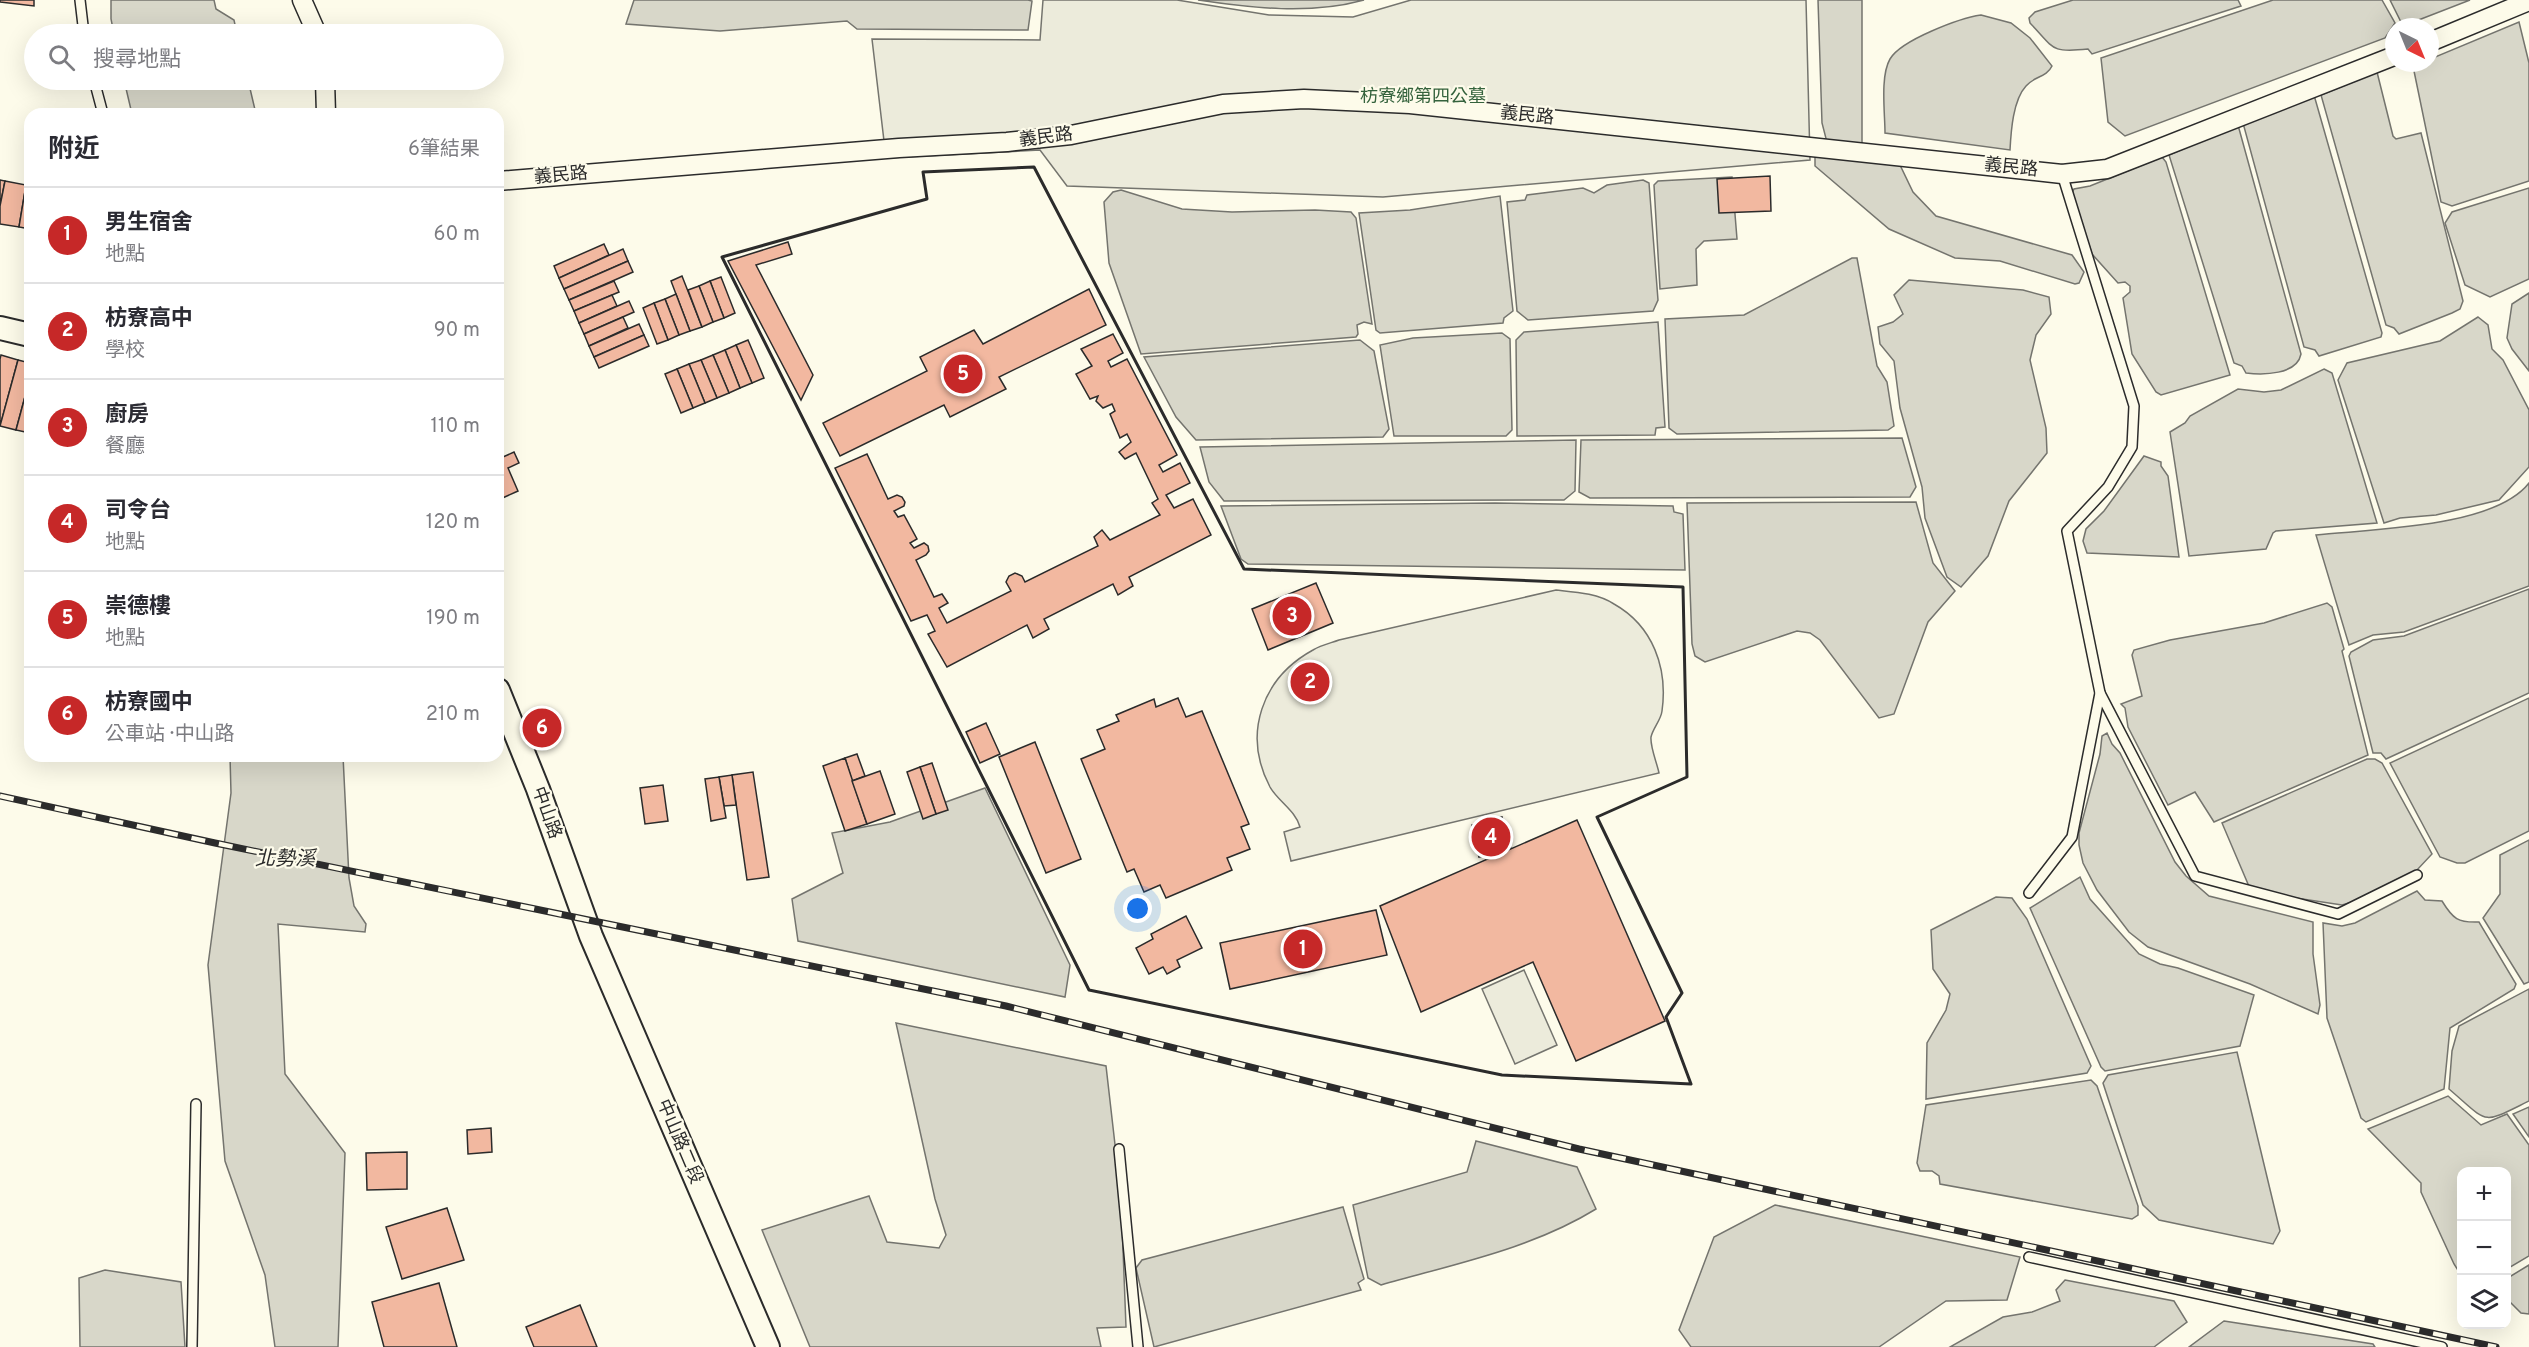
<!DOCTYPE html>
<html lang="zh-TW">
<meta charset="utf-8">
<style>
body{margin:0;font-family:Overpass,"Noto Sans TC",sans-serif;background:#f2f2f3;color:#2b2b33}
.controls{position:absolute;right:18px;bottom:18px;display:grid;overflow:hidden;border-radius:12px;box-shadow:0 6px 24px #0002}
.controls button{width:54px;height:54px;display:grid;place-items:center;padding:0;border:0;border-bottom:2px solid #e1e1e2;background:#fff;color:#2b2b33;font:30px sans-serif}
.compass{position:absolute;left:2385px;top:18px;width:54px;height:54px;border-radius:50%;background:#fff;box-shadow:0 6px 24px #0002;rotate:137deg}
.you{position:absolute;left:1138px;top:909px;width:21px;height:21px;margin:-15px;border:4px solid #fff;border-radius:50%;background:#1a73e8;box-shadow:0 0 0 9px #1a73e833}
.badge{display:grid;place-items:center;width:39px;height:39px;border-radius:50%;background:#c62828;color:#fff;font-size:20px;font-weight:700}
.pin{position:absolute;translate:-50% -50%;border:3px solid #fff;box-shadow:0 2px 6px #0006}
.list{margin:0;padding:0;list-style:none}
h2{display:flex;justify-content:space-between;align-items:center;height:78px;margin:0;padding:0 24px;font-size:26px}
h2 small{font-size:20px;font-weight:400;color:#7c7c81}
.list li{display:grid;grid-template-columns:39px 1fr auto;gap:18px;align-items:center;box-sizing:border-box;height:96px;padding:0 24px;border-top:2px solid #e1e1e2}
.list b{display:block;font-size:22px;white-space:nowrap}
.list p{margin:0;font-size:20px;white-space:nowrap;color:#7c7c81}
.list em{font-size:20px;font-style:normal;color:#7c7c81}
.icon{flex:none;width:33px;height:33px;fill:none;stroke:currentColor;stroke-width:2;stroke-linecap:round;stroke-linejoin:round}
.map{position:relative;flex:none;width:2529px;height:1347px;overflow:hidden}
.search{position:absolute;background:#fff;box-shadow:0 6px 24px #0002;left:24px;top:24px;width:480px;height:66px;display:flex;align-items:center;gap:15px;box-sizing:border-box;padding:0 21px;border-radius:33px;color:#7c7c81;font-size:22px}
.panel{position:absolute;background:#fff;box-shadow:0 6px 24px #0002;left:24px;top:108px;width:480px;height:654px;border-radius:18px}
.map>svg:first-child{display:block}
.green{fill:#ecebdb;stroke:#74746e;stroke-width:1.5}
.water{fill:#d8d7c9;stroke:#74746e;stroke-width:1.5}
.building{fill:#f2b8a0;stroke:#2b2b2b;stroke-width:1.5}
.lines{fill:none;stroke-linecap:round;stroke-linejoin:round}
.service-casing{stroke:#2b2b2b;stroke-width:12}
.minor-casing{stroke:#2b2b2b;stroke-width:21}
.tertiary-casing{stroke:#2b2b2b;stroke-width:26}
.service{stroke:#fdfbea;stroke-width:9}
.minor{stroke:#fdfbea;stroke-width:18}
.tertiary{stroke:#fdfbea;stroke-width:22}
.rail-casing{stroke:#2b2b2b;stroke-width:7}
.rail{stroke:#fdfbea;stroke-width:4.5;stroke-dasharray:14;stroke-linecap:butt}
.wall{stroke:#2b2b2b;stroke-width:3}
.labels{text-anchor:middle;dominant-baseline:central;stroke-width:4.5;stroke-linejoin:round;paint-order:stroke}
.park-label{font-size:18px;fill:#34623c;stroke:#fdfbea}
.street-label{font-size:18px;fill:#2b2b2b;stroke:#fdfbea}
.water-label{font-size:20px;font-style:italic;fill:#2b2b2b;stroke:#fdfbea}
</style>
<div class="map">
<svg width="2529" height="1347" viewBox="0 0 2529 1347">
<rect width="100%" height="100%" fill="#fdfbea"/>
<g class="green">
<polygon points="1043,0 1177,0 1269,15 1353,17 1411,0 1806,0 1810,160 1383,197 1067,186 1040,150 886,158 872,39 1040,40"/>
<path d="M1556,590C1575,592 1597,593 1614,604C1653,626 1668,668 1662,711C1661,720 1653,728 1651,737C1650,747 1657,763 1659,773L1291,861L1284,832L1300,827C1296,811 1278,801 1270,787C1242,734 1262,678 1313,650C1321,645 1331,643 1339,640Z"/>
<polygon points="1524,970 1557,1045 1515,1064 1482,989"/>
</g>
<g class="water">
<polygon points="111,0 214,0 216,9 234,20 237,34 114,34 111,19"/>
<polygon points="634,0 1028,0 1032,1 1028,30 857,29 847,21 720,31 626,24"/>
<path d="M1198,0H1364C1310,15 1252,8 1198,0Z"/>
<polygon points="1818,0 1862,0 1862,158 1899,163 1913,192 1936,216 2072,255 2084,272 2079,283 2075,284 2000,261 1955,258 1889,229 1815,166 1815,152 1830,154 1822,123"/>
<path d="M2073,0H2238L2241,6L2092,54L2088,49C2050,53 2055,49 2030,23L2029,18L2035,12Z"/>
<polygon points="2273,0 2382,0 2395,23 2385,38 2125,136 2108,122 2101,58"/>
<polygon points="2390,0 2470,0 2403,26"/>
<path d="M1981,15L2011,23L2030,38L2052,66C2047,77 2033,77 2026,86C2013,100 2011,131 2010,150L1885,133C1885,113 1880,76 1890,59C1901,40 1960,18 1981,15Z"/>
<polygon points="2519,22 2529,63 2529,181 2452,206 2441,202 2414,71 2426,63 2430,63 2435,57"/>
<polygon points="2377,72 2393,136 2396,139 2421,133 2463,301 2460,309 2452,313 2399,334 2394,328 2386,325 2321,95"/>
<polygon points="124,80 248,80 256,114 132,114"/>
<polygon points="2314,95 2382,333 2381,337 2319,356 2315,350 2304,347 2243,123"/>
<path d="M2238,125L2301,354C2297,375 2263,375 2246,373L2242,366L2234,363L2169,155Z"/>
<polygon points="2162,157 2166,162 2230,375 2161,395 2156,392 2132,354 2123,298 2130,292 2130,286 2125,282 2118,283 2092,254 2072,193 2074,189 2090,186"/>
<polygon points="1732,177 1737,239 1704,241 1696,249 1697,285 1660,289 1654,185 1658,181"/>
<polygon points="1643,180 1649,183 1658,300 1653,311 1528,320 1517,311 1507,202 1525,200 1527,195 1583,188 1594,193 1607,185"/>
<polygon points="2529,188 2529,279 2490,297 2465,285 2445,223 2452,212"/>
<polygon points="1121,190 1182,209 1232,212 1315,210 1351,212 1356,218 1372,324 1364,322 1357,325 1358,334 1356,337 1141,354 1109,263 1104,202 1113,192"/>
<polygon points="1500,196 1513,311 1504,318 1503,323 1380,333 1376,330 1359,213 1410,210"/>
<polygon points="1852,258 1857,258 1877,366 1887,382 1894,426 1888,430 1677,434 1669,428 1665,319 1744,315"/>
<polygon points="1909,280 2023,290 2049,297 2051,314 2036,335 2030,360 2046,428 2047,453 2009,501 1988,556 1961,587 1947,577 1925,518 1922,487 1900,408 1894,361 1880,344 1878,327 1893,322 1903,314 1894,295"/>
<polygon points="2529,293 2529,371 2512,349 2507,338 2512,304"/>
<polygon points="2478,317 2488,325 2492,349 2503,360 2529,410 2529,467 2499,500 2436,515 2400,518 2384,523 2338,380 2347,363 2440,341"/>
<polygon points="1658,322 1665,427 1656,428 1655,435 1517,436 1516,340 1524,332"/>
<polygon points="1502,333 1510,339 1512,430 1506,436 1394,436 1380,345 1413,338"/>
<polygon points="1360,340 1374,351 1389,429 1383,437 1196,440 1176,417 1144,357"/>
<polygon points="2324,369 2332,373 2377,523 2276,531 2273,533 2266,549 2189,556 2170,432 2185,423 2190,416 2238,389 2264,392 2281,390"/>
<polygon points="1902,438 1916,487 1910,497 1590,498 1579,492 1581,440"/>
<polygon points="1576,440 1575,491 1564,500 1224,501 1209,482 1200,447"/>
<polygon points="2144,456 2161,462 2161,466 2168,476 2179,557 2087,553 2083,541 2086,529 2104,511"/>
<path d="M2529,483V586L2404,632L2373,635L2349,645L2316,535C2371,529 2494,528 2529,483Z"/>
<polygon points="1916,502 1933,563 1955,591 1928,622 1894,714 1879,718 1820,640 1810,633 1797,631 1705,662 1695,656 1692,644 1687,503"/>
<polygon points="1495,503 1673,506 1674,512 1683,514 1685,570 1248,564 1241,559 1221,506"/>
<polygon points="2529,589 2529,693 2386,759 2381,753 2373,753 2349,656 2351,652 2373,640 2404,636"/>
<polygon points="2327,603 2332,607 2344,649 2342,651 2368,755 2214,822 2195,792 2168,805 2128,727 2125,708 2121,704 2142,696 2132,655 2134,650 2170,640 2264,623"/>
<polygon points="2529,698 2529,831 2465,863 2457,863 2440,857 2390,763"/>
<polygon points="2107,733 2112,744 2120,753 2175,862 2186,876 2209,896 2313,922 2313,954 2320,1005 2318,1014 2250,984 2148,947 2129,932 2097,890 2083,863 2079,845 2079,833 2100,754 2102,736"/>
<polygon points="230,756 343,756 349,878 354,906 366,924 365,932 278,924 285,1074 345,1153 338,1347 275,1347 265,1275 225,1161 208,965 231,793"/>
<polygon points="2367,759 2375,759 2382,763 2432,854 2417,870 2363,899 2342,905 2251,891 2222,823"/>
<polygon points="985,788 1070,965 1065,997 798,941 792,899 843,873 832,833 890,822"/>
<polygon points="2529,840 2529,982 2524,984 2483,918 2500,894 2500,855"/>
<polygon points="2080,877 2090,899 2139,954 2160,964 2178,968 2254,995 2240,1046 2105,1071 2101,1067 2030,908"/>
<path d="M2417,891L2425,900L2442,901C2453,919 2458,923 2479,922L2516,984L2514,989L2450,1028L2444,1089L2366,1122L2361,1118L2327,1018L2323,923L2342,926L2355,923Z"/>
<polygon points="1996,897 2012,898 2027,919 2091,1066 2087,1073 1926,1099 1927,1043 1946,1010 1950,994 1933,969 1931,930"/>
<path d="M2529,989V1101C2480,1125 2490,1124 2449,1089L2452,1051L2459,1026Z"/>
<polygon points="896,1023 1106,1066 1121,1197 1126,1327 1097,1328 1101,1347 810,1347 762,1230 869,1196 887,1242 939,1248 946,1235 935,1199"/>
<polygon points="2237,1052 2280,1231 2273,1244 2159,1220 2143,1205 2103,1083 2108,1075"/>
<polygon points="2091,1080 2097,1086 2138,1206 2138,1215 2132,1219 1940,1184 1939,1176 1932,1171 1920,1171 1917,1163 1926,1105"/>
<polygon points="2448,1096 2481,1125 2507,1114 2529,1145 2529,1256 2507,1269 2506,1172 2462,1172 2461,1275 2454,1264 2421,1192 2421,1183 2368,1129"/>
<polygon points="2529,1107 2529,1137 2513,1114"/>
<path d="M1476,1141L1577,1167L1596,1209C1531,1249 1454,1264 1381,1285L1368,1278L1353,1205L1467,1172Z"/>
<polygon points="1775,1205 2020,1257 2007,1300 1946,1301 1879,1347 1691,1347 1679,1330 1714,1237"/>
<polygon points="1343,1207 1364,1279 1358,1283 1361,1290 1154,1347 1136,1268 1142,1260"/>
<polygon points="2529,1265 2529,1314 2521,1313 2507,1299 2506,1279"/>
<polygon points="105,1270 181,1282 185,1347 80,1347 79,1278"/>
<polygon points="2065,1280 2174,1301 2187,1322 2154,1347 1950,1347 2003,1317 2032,1312 2060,1301 2056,1290"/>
<polygon points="2224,1321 2373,1344 2375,1347 2189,1347"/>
</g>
<g class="building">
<polygon points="0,0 34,0 34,6 0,2"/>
<polygon points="1770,176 1771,211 1719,213 1717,179"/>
<polygon points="0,180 5,181 0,206"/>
<polygon points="5,181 26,185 19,227 0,224 0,206"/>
<polygon points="26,185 30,185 30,229 19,227"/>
<polygon points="788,242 792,254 756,265 813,375 801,400 728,261"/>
<polygon points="604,244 609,255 559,278 554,266"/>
<polygon points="623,249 628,261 564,289 559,278"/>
<polygon points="628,261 633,272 569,300 564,289"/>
<polygon points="682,276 702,327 690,331 671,281"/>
<polygon points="721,277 735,313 724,318 710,281"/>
<polygon points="614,281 619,292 574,311 569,300"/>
<polygon points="710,281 724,318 713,322 699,286"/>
<polygon points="699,286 713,322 702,327 688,290"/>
<polygon points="1089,289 1106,325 999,377 1006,389 950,417 944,405 840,456 823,423 927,371 920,357 974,330 983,344"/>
<polygon points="676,294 690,331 679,335 665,299"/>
<polygon points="612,295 617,306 579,323 574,311"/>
<polygon points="665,299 679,335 668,340 654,303"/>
<polygon points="629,301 634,312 584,334 579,323"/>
<polygon points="654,303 668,340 657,344 643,308"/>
<polygon points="623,317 628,328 589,346 584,334"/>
<polygon points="639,324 644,335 594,357 589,346"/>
<polygon points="1113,334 1123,353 1108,361 1111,367 1127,359 1177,455 1159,465 1163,472 1180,463 1190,483 1166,495 1174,508 1193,499 1211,535 1129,577 1133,586 1118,595 1113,584 1044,619 1049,629 1033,638 1027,625 947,667 928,634 935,631 927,615 911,621 835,468 867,454 888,499 897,495 902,497 905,502 904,506 894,511 898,517 904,515 917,539 910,543 914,548 924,543 928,546 929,551 926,555 916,560 934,597 942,594 948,603 939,608 947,623 1011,591 1006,582 1009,576 1015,573 1022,576 1025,582 1098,546 1094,537 1102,530 1110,540 1160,515 1152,503 1158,499 1136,453 1125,459 1119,452 1131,442 1127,434 1120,438 1110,414 1115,411 1112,404 1103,408 1096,401 1098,396 1090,399 1076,374 1092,366 1081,349"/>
<polygon points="644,335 649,346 599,368 594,357"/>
<polygon points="748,340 764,378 752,383 736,345"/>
<polygon points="736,345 752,383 740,388 725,350"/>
<polygon points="725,350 740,388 729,393 713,355"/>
<polygon points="1,355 18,360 0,426 0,359"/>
<polygon points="713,355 729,393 717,398 701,360"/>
<polygon points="18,360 30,363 30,378 16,430 0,426"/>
<polygon points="701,360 717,398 705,403 689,364"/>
<polygon points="689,364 705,403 693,408 677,369"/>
<polygon points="677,369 693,408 681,413 665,374"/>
<polygon points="30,378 30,433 16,430"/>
<polygon points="498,446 503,457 514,452 519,463 508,468 518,491 498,500"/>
<polygon points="1316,583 1333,623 1268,650 1252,609"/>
<polygon points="1178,698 1186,717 1202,711 1249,824 1241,827 1250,849 1227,858 1232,870 1166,898 1160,885 1144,892 1134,869 1127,872 1081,759 1105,749 1097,730 1119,721 1116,715 1154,699 1156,707"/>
<polygon points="986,723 1000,754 980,763 966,732"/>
<polygon points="1035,742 1081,859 1046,873 999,757"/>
<polygon points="857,754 865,776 852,781 845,758"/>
<polygon points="845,758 867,824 845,831 823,766"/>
<polygon points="932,763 948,810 936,814 920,767"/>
<polygon points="920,767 936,814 923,819 907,772"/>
<polygon points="880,771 895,814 867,824 852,781"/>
<polygon points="753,772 769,877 747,880 732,775"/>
<polygon points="732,775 736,805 724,806 719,777"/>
<polygon points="719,777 726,818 711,821 705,779"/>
<polygon points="663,785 668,821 645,824 640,788"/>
<polygon points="1502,817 1511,849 1479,857 1472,825"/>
<polygon points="1577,820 1665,1021 1576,1061 1533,962 1421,1012 1380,906"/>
<polygon points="1376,910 1387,955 1230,989 1220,943"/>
<polygon points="1186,916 1202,948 1177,960 1180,967 1167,974 1163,967 1149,974 1136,948 1153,939 1151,934"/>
<polygon points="491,1128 492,1152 468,1154 467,1130"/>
<polygon points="407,1152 407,1189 367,1190 366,1153"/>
<polygon points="447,1208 464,1260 402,1279 386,1227"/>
<polygon points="439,1283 457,1347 384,1347 372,1302"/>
<polygon points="580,1305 597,1347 534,1347 526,1327"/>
</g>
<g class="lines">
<g class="service-casing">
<g id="service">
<polyline points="80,0 84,34"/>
<polyline points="94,80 103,114"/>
<polyline points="2100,693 2195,876 2338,914 2417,875"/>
<polyline points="2029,893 2072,837 2100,693 2067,531 2108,487 2132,447 2134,406 2062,174"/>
<polyline points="1119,1149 1138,1347"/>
<polyline points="2029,1257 2442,1347"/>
<polyline points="192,1347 196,1104"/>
</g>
</g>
<g class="minor-casing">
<g id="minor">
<polyline points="302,0 317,34"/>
<polyline points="2430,42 2529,1"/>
<polyline points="325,80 326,114"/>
<polyline points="498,181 899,148 1007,142 1071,135 1223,104 1304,99 1410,104 2062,174 2107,169 2394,56"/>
</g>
</g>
<g class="tertiary-casing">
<g id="tertiary">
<polyline points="0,328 30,335"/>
<polyline points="498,690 538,789 591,936 768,1347"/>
</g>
</g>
<use href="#service" class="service"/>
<use href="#minor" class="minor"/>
<use href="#tertiary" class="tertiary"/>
<g class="rail-casing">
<polyline id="rail" points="0,796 215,843 1006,1006 1579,1149 2496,1347"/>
</g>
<use href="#rail" class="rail"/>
<polygon class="wall" points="1034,167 1244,569 1683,587 1687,777 1597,817 1682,993 1666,1017 1691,1084 1502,1075 1089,990 722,257 927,199 923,172"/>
</g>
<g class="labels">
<g class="park-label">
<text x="1423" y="97">枋寮鄉第四公墓</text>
</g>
<g class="street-label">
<text transform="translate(1527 116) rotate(6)">義民路</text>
<text transform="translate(1046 138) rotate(-7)">義民路</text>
<text transform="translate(2011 168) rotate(6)">義民路</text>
<text transform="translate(561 176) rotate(-5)">義民路</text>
<text transform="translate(546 813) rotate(70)">中山路</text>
<text transform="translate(679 1142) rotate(67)">中山路二段</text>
</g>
<g class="water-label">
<text x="285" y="860">北勢溪</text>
</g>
</g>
</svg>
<div class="controls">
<button>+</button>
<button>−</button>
<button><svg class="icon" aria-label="layers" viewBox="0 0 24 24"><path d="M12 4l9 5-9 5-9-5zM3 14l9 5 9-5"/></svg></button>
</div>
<svg class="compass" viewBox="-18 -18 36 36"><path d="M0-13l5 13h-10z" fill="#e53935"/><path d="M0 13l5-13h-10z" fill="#7c7c81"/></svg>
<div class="you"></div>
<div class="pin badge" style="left:1303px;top:949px">1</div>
<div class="pin badge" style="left:1310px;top:682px">2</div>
<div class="pin badge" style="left:1292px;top:616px">3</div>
<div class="pin badge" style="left:1491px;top:837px">4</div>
<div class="pin badge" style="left:963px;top:374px">5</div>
<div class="pin badge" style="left:542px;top:728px">6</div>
<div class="search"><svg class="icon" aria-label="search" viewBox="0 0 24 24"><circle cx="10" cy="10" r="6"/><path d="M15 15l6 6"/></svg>搜尋地點</div>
<section class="panel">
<h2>附近<small>6筆結果</small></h2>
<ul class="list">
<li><span class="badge">1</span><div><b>男生宿舍</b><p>地點</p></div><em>60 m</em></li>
<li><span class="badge">2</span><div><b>枋寮高中</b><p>學校</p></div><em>90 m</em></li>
<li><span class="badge">3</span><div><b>廚房</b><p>餐廳</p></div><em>110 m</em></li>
<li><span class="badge">4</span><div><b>司令台</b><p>地點</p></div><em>120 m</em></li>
<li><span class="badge">5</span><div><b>崇德樓</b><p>地點</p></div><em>190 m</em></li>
<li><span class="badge">6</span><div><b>枋寮國中</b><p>公車站 · 中山路</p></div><em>210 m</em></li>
</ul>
</section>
</div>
